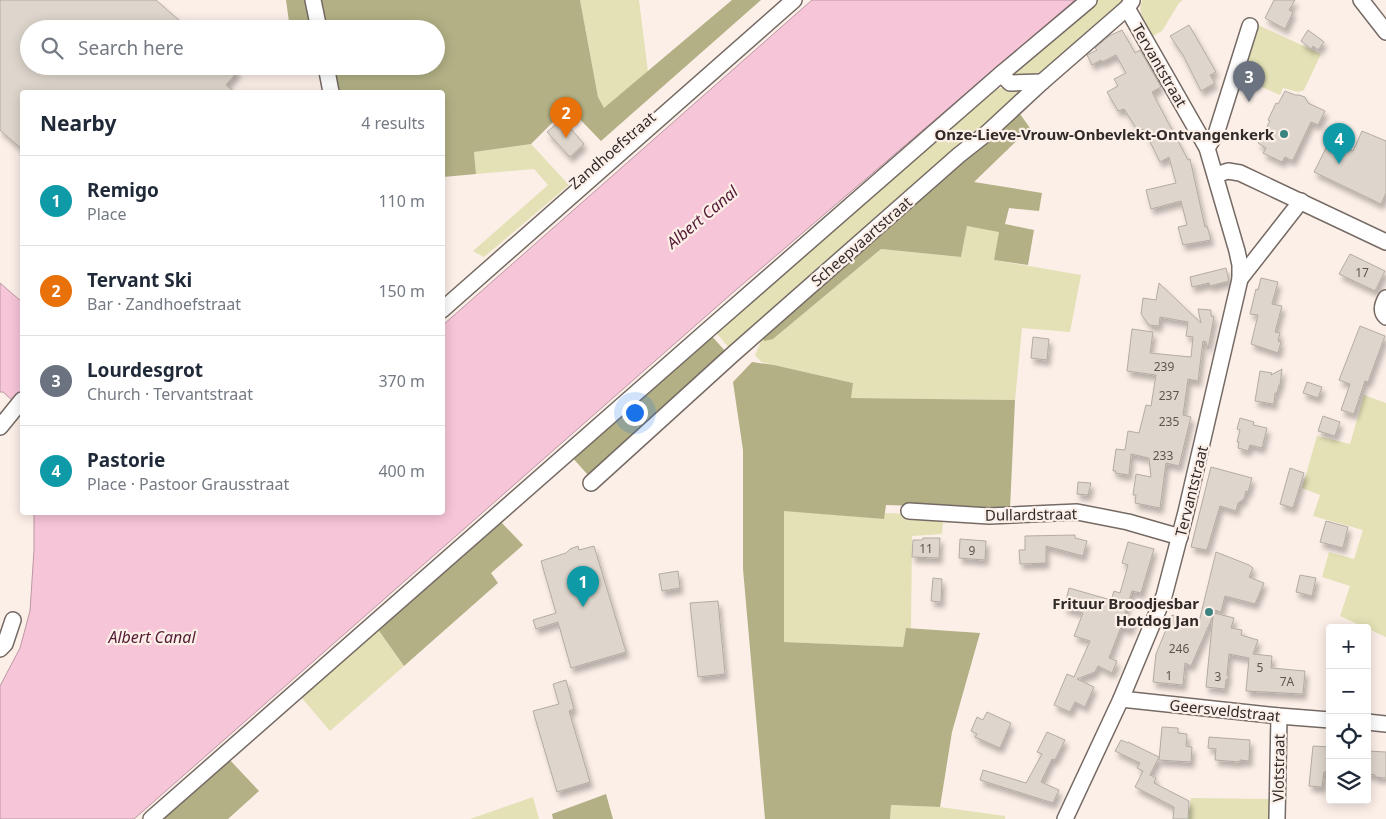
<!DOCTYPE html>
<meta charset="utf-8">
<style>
body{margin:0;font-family:"Noto Sans",sans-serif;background:#f6f6f7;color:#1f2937}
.controls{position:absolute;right:15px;bottom:15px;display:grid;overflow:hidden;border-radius:5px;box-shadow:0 2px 12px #0003}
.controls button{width:45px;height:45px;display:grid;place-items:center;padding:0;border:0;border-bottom:1px solid #e0e1e3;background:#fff;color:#1f2937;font:25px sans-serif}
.you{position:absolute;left:634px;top:412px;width:18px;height:18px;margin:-12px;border:4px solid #fff;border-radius:50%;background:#1a73e8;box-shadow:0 0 0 8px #1a73e833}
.badge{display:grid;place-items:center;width:32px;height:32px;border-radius:50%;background:#3b8380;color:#fff;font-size:16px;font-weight:700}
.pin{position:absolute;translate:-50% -41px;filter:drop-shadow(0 1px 2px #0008)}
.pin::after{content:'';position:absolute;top:26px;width:18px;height:15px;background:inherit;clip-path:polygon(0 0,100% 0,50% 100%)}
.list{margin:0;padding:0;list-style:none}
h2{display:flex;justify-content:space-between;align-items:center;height:65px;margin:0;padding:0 20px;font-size:21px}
h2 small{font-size:16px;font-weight:400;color:#747a83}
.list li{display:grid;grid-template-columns:32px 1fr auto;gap:15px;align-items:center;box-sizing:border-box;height:90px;padding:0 20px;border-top:1px solid #e0e1e3}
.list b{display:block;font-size:19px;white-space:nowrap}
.list p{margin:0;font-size:16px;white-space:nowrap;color:#747a83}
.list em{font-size:16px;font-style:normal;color:#747a83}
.icon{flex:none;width:28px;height:28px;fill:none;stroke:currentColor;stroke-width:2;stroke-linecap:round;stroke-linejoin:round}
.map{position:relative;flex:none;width:1386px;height:819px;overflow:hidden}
.search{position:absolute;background:#fff;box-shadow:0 2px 12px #0003;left:20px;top:20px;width:425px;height:55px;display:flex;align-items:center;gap:12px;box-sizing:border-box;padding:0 18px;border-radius:28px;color:#747a83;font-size:19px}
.panel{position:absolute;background:#fff;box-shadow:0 2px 12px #0003;left:20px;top:90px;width:425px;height:425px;border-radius:5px}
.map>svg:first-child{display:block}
.green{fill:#e3e1b5}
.forest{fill:#b2b084}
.water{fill:#f6c5d8;stroke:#bb97a4}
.building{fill:#ded6cc;stroke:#b3aca2;filter:url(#shadow)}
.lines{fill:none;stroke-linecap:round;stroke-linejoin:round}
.minor-casing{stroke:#756a64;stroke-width:18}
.minor{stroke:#fff;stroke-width:15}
.poi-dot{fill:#3b8380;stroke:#fcefe8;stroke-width:2}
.labels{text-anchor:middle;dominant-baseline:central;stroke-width:4.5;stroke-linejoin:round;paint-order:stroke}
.number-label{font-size:12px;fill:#5c5652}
.street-label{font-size:15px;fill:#302b29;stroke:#fcefe8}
.poi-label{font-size:15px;font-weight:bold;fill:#302b29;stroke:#fcefe8;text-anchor:end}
.water-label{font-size:16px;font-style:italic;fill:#541b37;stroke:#fcefe8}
</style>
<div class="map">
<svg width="1386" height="819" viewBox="0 0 1386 819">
<defs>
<filter id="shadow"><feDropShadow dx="3" dy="5.5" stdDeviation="2.5" flood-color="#0004"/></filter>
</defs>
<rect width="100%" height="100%" fill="#fcefe8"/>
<g class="green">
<polygon points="580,0 639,0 648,72 604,109 598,97"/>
<polygon points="1094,0 1125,0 1040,77 1018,77 1015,70"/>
<path d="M1142,0H1183L1179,3L1162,31L1151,37C1145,25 1137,13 1142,0Z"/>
<polygon points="1258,25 1321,54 1304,90 1298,92 1283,88 1280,95 1243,79"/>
<polygon points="1002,88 1025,90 730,349 713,329 990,89"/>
<polygon points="531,144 569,185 484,257 473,251 548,185 534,169 476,174 474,152"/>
<polygon points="967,226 1000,231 994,260 1081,275 1070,332 1022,328 1015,400 850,398 853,383 761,362 755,355 763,336 773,339 881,249 961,257"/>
<polygon points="1364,395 1386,403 1386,637 1340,616 1350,586 1322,577 1329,552 1354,559 1363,530 1313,516 1320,495 1302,488 1317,436 1350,444"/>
<polygon points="784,510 884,519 884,513 907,514 910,520 943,521 942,534 912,536 911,628 906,628 903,647 784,642"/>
<polygon points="377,628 404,666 330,731 301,697"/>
<polygon points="533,797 539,819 470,819"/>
<polygon points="1191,798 1272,799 1272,819 1188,819"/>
<polygon points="891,805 940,807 1005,816 1005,819 890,819"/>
</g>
<g class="forest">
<polygon points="286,0 305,0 311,29 290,29"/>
<polygon points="321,0 580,0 598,97 604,108 732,0 761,0 601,141 568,107 531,144 474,152 476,174 443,177 442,92 338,92 333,66 436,66 436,29 326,29"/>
<polygon points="1020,114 1030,128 974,182 1042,193 1039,211 1009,208 1005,224 1034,230 1028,265 994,260 999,232 967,226 961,257 881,249 773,339 764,341 763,336 811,290"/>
<polygon points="709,333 726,352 588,475 570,455"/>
<polygon points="752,362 774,365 853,383 851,398 1015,400 1010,509 886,505 884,519 784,511 784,642 903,647 906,628 980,633 952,732 940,807 891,805 890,819 765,819 743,569 743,450 733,382"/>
<polygon points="500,521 523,545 491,573 498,583 404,666 377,628"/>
<polygon points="228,758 259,791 228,819 160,819"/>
<polygon points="606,794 613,819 553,819 552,814"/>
</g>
<g class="water">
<polygon points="812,0 1075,0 730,295 134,819 0,819 0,686 20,648 30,611 34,550 34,513 442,512 443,325"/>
<polygon points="0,283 22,302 22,409 3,392 0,392"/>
</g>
<g class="building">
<polygon points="0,0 156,0 189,29 29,29 29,66 232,66 238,71 226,85 235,92 22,92 22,149 0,130"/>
<polygon points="1274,0 1295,0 1289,10 1293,12 1285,29 1265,18"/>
<polygon points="1189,25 1216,72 1210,75 1215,83 1201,91 1183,55 1170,36"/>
<polygon points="1122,30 1135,53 1140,50 1161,87 1152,92 1188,160 1190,159 1205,227 1207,226 1211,240 1183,245 1178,227 1187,225 1181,201 1151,209 1146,190 1176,183 1169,157 1160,162 1144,129 1138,131 1124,109 1118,111 1107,92 1118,86 1114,79 1126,73 1116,55 1102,62 1101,60 1092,65 1087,55 1097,50 1095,48 1109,36"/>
<polygon points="1308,30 1324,42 1318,50 1313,46 1311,49 1301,41"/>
<polygon points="1285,91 1295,95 1299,95 1305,97 1308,103 1325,111 1318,125 1311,122 1293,160 1291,160 1285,157 1282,162 1263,153 1266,148 1258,143 1270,121 1268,120 1276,103 1278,104"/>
<polygon points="562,119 584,144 570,157 547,132"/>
<polygon points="1362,131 1386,141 1386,193 1381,204 1314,172 1326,148 1344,156 1348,149 1353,151"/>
<polygon points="1350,254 1385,271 1375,291 1339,274"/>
<polygon points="1226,268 1229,281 1210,286 1209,283 1192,287 1190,277"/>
<polygon points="1261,278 1278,282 1272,304 1282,306 1275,332 1280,333 1278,341 1281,342 1278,353 1251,344 1258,315 1250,314 1256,289 1258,290"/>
<polygon points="1159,283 1201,323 1198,309 1211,310 1211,316 1214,317 1208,349 1206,342 1203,341 1198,381 1188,379 1183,415 1191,417 1179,466 1166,463 1160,508 1135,503 1136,495 1133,495 1136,474 1151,477 1149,458 1131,454 1129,475 1115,473 1116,471 1113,471 1116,449 1125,450 1128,431 1139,433 1146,405 1151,406 1156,375 1127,371 1132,329 1153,332 1150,353 1191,357 1193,337 1186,336 1188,322 1160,317 1159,326 1149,325 1141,314 1143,298 1156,300"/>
<polygon points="1360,326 1385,336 1368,382 1365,381 1354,414 1341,410 1350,384 1339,380"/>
<polygon points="1033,337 1049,339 1047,360 1031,358"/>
<polygon points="1282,369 1280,385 1279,385 1277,393 1275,393 1274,404 1255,401 1260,371 1272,373 1271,375"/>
<polygon points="1307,382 1322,387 1318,398 1303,393"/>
<polygon points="1323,416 1340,422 1335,436 1318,431"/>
<polygon points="1240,418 1254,422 1253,425 1267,428 1262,448 1250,445 1248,451 1238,448 1239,442 1237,442 1240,430 1237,429"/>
<polygon points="1211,467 1252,478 1248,492 1246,491 1244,499 1238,503 1236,511 1220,506 1207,550 1191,547"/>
<polygon points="1290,468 1304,473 1293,508 1280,504"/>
<polygon points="1078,482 1091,483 1088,495 1077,494"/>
<polygon points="1326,521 1348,527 1343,548 1320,542"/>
<polygon points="1075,535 1075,538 1087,541 1083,556 1046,546 1046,563 1020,564 1019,550 1025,550 1025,536"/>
<polygon points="923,538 940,538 939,558 912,557 913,540 922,540"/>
<polygon points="960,539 986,541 985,560 959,558"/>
<polygon points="1128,542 1154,549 1141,593 1132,591 1124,616 1134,619 1130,630 1121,627 1109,658 1117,661 1112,673 1098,666 1095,672 1077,679 1094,687 1085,707 1075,702 1070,712 1054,705 1067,674 1074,677 1090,641 1074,636 1083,613 1064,608 1069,588 1111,600 1114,591 1120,593 1128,565 1122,563"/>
<polygon points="578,546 579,550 594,546 626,652 571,668 558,622 536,629 533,620 556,613 541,561 566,553 570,549"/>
<polygon points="1216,552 1249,565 1253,568 1249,577 1264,583 1255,604 1225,596 1221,612 1215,610 1214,613 1234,618 1231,628 1242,630 1241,635 1258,640 1253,654 1272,656 1271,668 1305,671 1303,694 1246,691 1249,658 1229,654 1227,675 1229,678 1226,680 1225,689 1206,687 1213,616 1191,666 1185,663 1183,685 1153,682 1156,654 1172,615 1198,626"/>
<polygon points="678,571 680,588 662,591 659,574"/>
<polygon points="1300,575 1316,578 1312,596 1296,592"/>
<polygon points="933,578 942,579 941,602 931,601"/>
<polygon points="718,601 725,674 698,677 690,603"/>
<polygon points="566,680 574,709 569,711 590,782 557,792 533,711 559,704 553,684"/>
<polygon points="987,712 1011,723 1000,748 975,737 977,734 971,731 977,717 983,720"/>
<polygon points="1162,727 1178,728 1178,733 1187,734 1186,746 1192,747 1191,762 1159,760"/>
<polygon points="1047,732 1065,740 1055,760 1052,759 1041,782 1059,790 1053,803 980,780 983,770 1026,783 1042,754 1037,752"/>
<polygon points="1209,737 1250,740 1249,761 1240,760 1240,762 1215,760 1216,749 1208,748"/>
<polygon points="1121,740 1128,743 1128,742 1159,757 1150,775 1156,778 1154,783 1189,801 1188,819 1173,819 1174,807 1135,787 1143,771 1137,768 1140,763 1115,751"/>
<polygon points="1313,746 1330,747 1330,772 1324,772 1322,787 1309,786"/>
<polygon points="1367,751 1386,752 1386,778 1375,777 1375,775 1367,774"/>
</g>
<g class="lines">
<g class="minor-casing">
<g id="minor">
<polyline points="313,0 319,29"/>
<polyline points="1361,0 1386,32"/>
<polyline points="326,66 331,92"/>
<polyline points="1001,74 1010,83 1042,82"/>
<polyline points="1207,148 1216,134 1250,26"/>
<polyline points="1216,175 1228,171 1240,173 1386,242"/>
<polyline points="1240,279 1301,201"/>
<path d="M1386,298C1382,305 1380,311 1386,317"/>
<polyline points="442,310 794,0"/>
<polyline points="0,427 22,400"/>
<polyline points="591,483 732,355 959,155 987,133 1042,82 1127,8 1132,1"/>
<polyline points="909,511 989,516 1077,512 1128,522 1180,537"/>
<polyline points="0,649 5,644 13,620"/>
<polyline points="1121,699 1279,716 1330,720"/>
<polyline points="1367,722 1386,724"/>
<polyline points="151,819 709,329 1001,74 1089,0"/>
<polyline points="1065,819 1121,699 1164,596 1186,512 1240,279 1240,265 1237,251 1207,148 1127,8"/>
<polyline points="1277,819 1279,716"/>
</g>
</g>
<use href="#minor" class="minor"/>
</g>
<g class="poi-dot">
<circle cx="1284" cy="134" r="5"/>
<circle cx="1209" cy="612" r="5"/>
</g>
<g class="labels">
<g class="number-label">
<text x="1362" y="272">17</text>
<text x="1164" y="366">239</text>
<text x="1169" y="395">237</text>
<text x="1169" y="421">235</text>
<text x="1163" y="455">233</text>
<text x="926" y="548">11</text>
<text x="972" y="550">9</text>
<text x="1179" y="648">246</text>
<text x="1260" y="667">5</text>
<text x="1169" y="675">1</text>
<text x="1218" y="676">3</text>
<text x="1287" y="681">7A</text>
</g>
<g class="street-label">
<text transform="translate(1160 65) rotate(60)">Tervantstraat</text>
<text transform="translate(612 150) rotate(-41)">Zandhoefstraat</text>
<text transform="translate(861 241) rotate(-41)">Scheepvaartstraat</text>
<text transform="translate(1191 491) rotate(-76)">Tervantstraat</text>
<text transform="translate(1031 514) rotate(-1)">Dullardstraat</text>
<text transform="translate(1225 710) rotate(6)">Geersveldstraat</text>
<text transform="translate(1278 768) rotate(-89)">Vlotstraat</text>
</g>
<g class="poi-label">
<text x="1274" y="134">Onze-Lieve-Vrouw-Onbevlekt-Ontvangenkerk</text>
<text x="1199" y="603">Frituur Broodjesbar<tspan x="1199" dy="17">Hotdog Jan</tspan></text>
</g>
<g class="water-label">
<text transform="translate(702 217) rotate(-40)">Albert Canal</text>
<text x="152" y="637">Albert Canal</text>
</g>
</g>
</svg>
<div class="controls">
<button>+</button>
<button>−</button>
<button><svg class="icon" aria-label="locate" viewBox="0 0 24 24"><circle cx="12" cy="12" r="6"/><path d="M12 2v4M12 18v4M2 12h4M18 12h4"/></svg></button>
<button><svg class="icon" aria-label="layers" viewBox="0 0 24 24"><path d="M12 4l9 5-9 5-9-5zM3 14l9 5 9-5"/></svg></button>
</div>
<div class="you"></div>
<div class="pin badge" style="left:583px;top:607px;background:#0f9aa8">1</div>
<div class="pin badge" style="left:566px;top:138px;background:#e8710a">2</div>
<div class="pin badge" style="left:1249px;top:102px;background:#6b7280">3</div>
<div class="pin badge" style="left:1339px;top:164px;background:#0f9aa8">4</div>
<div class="search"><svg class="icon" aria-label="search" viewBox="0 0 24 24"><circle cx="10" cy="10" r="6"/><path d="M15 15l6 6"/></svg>Search here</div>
<section class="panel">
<h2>Nearby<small>4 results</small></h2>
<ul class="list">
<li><span class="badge" style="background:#0f9aa8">1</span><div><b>Remigo</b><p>Place</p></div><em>110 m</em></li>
<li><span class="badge" style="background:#e8710a">2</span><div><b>Tervant Ski</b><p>Bar · Zandhoefstraat</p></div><em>150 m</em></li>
<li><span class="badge" style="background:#6b7280">3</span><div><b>Lourdesgrot</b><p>Church · Tervantstraat</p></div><em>370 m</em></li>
<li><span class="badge" style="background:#0f9aa8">4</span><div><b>Pastorie</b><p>Place · Pastoor Grausstraat</p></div><em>400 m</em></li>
</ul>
</section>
</div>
